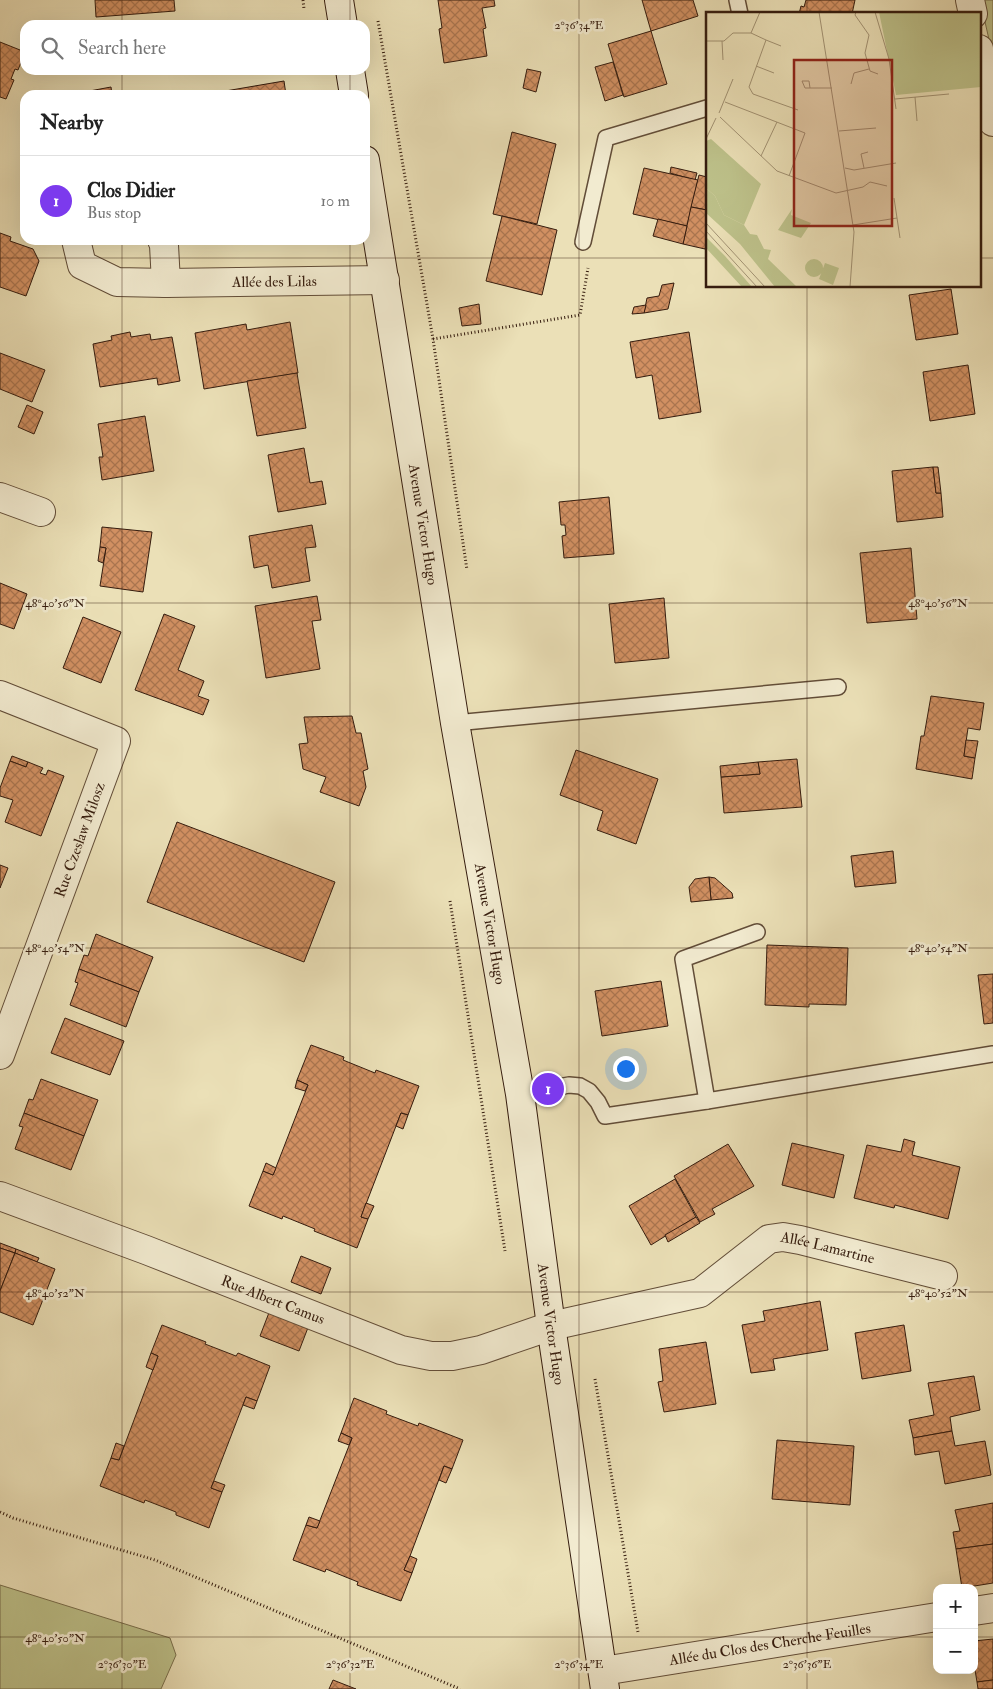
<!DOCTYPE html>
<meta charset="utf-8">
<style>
body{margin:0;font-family:"IM FELL Double Pica",serif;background:#f2f2f2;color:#222}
.controls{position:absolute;right:15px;bottom:15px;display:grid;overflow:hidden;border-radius:10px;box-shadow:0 5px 20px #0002}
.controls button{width:45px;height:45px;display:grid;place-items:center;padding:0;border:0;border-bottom:1px solid #e0e0e0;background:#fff;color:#222;font:25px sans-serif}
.you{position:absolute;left:625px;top:1068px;width:18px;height:18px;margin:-12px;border:4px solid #fff;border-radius:50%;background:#1a73e8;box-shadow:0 0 0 8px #1a73e833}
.badge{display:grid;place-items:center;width:32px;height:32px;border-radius:50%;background:#7c3aed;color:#fff;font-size:16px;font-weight:700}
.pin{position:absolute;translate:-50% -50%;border:2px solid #fff;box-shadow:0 1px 5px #0006}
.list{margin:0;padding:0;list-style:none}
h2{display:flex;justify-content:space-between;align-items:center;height:65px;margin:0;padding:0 20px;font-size:21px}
h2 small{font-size:16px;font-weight:400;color:#767676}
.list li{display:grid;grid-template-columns:32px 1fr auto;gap:15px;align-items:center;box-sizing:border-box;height:90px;padding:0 20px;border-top:1px solid #e0e0e0}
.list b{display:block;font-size:19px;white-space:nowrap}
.list p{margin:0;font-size:16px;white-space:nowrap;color:#767676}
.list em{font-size:16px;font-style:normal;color:#767676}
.icon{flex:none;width:28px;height:28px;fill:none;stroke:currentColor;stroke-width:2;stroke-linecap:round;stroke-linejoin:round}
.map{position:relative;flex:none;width:993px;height:1689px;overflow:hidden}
.search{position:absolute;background:#fff;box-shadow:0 5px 20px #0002;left:20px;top:20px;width:350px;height:55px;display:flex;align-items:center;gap:12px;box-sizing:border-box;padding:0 18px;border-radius:15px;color:#767676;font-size:19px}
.panel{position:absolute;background:#fff;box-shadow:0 5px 20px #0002;left:20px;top:90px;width:350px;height:155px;border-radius:15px}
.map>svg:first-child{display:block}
.green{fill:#bdc18a;stroke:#796e4c}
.building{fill:url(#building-cross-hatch);stroke:#351c0e}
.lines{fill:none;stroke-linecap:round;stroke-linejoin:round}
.lane-casing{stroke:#624d38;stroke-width:18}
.street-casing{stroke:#624d38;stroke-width:30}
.secondary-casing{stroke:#351c0e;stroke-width:30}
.path{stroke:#351c0e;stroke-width:3;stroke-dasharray:1 2.5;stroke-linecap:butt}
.lane{stroke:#f2ebd0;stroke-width:15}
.street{stroke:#f2ebd0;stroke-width:28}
.secondary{stroke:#f2ebd0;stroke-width:28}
.ticks{fill:none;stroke:#351c0e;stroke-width:1;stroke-opacity:0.45}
.labels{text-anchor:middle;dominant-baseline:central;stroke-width:5;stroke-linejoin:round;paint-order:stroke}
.street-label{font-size:15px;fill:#351c0e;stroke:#f2ebd0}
.inset-road{fill:none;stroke:#a29273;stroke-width:1}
.view{fill:#8f2418;fill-opacity:0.15;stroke:#8f2418;stroke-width:2.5}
.inset-edge{fill:none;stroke:#351c0e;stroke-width:2.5}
.ticks-label{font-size:12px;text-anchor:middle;fill:#351c0e;stroke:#f2ebd0;stroke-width:5;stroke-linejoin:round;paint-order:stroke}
</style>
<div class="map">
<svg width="993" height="1689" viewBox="0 0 993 1689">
<defs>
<pattern id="building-cross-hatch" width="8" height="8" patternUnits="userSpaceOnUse" patternTransform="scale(1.25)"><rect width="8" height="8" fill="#d19062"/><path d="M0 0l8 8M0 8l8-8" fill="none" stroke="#aa754f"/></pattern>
</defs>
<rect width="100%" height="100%" fill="#ebe0b7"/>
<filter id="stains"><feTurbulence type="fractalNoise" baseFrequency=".004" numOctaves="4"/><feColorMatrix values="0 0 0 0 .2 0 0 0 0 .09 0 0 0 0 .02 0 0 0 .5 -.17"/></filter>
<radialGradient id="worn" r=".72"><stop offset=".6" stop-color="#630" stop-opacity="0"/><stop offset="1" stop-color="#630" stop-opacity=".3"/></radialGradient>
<g class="green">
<polygon points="980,0 993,0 993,57"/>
<polygon points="0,1585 170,1638 176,1655 161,1689 0,1689"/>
</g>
<g class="building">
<polygon points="95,0 174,0 175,11 96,17"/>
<polygon points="438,0 494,0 495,6 482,8 486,28 483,29 487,56 444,63 439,29 442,28"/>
<polygon points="642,0 693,0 698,16 651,31"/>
<polygon points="806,0 855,0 852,14 799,14 801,6 804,7"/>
<polygon points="651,31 667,84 624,97 608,44"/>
<polygon points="0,42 25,52 18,70 15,69 11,79 14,80 6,99 0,97"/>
<polygon points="613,62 623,95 605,101 595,67"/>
<polygon points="527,69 541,72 536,92 523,88"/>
<polygon points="284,81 286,95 202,95"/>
<polygon points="111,87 112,95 68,95"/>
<polygon points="512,132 556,144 537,224 493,214"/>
<polygon points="671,167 697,173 695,180 670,173"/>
<polygon points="644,168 698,180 687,226 633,214"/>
<polygon points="699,175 707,177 707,210 691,207"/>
<polygon points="691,207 707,210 707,242 705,249 683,244"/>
<polygon points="502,216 557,230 542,295 486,281"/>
<polygon points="658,219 687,226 683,244 653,236"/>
<polygon points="0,233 11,237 10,241 33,249 39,261 26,296 0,287"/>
<polygon points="674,283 668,309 644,313 647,298 659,296 662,285"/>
<polygon points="951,289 958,334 916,340 909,295"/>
<polygon points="479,304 481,324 462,326 459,308"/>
<polygon points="646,305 644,313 632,314 634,307"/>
<polygon points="290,322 298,373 204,389 195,333 246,324 247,330"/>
<polygon points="130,332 131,337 150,334 151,340 172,337 180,381 158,385 157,378 100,387 93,344 112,340 111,336"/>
<polygon points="689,332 701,412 659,419 652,375 636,378 630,342"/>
<polygon points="0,353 45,370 32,402 0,389"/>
<polygon points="968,365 975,414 930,421 923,372"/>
<polygon points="297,373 306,428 257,436 247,381"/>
<polygon points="27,405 43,412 34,434 18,427"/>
<polygon points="145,416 154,471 102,480 99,457 103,457 98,424"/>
<polygon points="304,448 310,483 322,481 326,504 278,512 268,455"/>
<polygon points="933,467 936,493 941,493 943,517 897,522 892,471"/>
<polygon points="933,467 938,467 941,493 936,493"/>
<polygon points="609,497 614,554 564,558 562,536 566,535 565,525 561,525 559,502"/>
<polygon points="312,525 316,547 305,548 310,581 272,588 268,565 254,568 249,536"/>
<polygon points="102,527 152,532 143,592 100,586 106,548 100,547"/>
<polygon points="100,547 106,548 103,563 98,561"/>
<polygon points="911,548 917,619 867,623 860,553"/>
<polygon points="0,583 27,594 14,629 0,624"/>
<polygon points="317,596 321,620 312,621 320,669 266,678 255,606"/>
<polygon points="664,598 669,658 615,663 609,604"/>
<polygon points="164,614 195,626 178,670 204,681 198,696 209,700 203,715 135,690"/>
<polygon points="83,617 121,632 101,683 63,668"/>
<polygon points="931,696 984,703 980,730 968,728 964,756 975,758 972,779 916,769 921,736 924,736"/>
<polygon points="352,716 356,733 361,733 368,769 363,771 366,787 359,806 320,792 326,777 303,769 299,744 308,743 304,717"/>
<polygon points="966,740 978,741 975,758 964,756"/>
<polygon points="576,750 658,779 636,844 597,830 603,811 560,795"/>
<polygon points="12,756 28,762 26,767 10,761"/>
<polygon points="797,759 802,807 724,813 721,777 760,774 758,762"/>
<polygon points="10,761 26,767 28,762 43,768 40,773 46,775 48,770 64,776 41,836 5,822 13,800 0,796 0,788"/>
<polygon points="758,762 760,774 721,777 720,766"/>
<polygon points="177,822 335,882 304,962 147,902"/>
<polygon points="893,851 896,883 855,887 851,856"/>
<polygon points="0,865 8,868 0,888"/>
<polygon points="709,877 715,878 732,893 733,898 711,900"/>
<polygon points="709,877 711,900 691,902 689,887 695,879"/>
<polygon points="96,934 153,957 139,992 79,969 84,955 88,956"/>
<polygon points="767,945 848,948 846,1005 809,1004 809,1007 765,1005"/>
<polygon points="79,969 139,992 126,1027 70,1005 78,983 75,982"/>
<polygon points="993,974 993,1023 984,1024 978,975"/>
<polygon points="661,981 668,1026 602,1036 595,991"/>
<polygon points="65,1018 124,1041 110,1075 51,1053"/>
<polygon points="311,1045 344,1057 343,1060 375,1073 376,1070 419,1086 408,1115 401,1113 361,1217 368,1219 357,1248 314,1231 315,1229 283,1216 282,1219 249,1206 263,1171 273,1175 308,1085 297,1080"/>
<polygon points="41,1079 98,1100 84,1136 24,1113 29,1099 33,1100"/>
<polygon points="297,1080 308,1085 305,1091 295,1088"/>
<polygon points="24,1113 84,1136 71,1170 15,1149 23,1127 19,1126"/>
<polygon points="401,1113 408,1115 403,1129 396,1126"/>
<polygon points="904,1139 915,1142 912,1155 960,1167 948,1219 895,1205 894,1208 854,1198 867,1145 901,1152"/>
<polygon points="792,1143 844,1155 834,1198 782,1185"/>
<polygon points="728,1144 754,1186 712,1209 715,1214 700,1222 674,1176"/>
<polygon points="266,1163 276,1168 273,1175 263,1171"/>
<polygon points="675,1179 696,1217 651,1245 629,1206"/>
<polygon points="366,1203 374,1206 368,1219 361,1217"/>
<polygon points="696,1217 700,1223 668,1242 665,1235"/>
<polygon points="0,1243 16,1249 15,1253 0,1248"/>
<polygon points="0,1248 15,1253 0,1291"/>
<polygon points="16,1249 39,1258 37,1262 15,1253"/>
<polygon points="15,1253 55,1269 33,1325 0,1312 0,1291"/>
<polygon points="301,1256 331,1268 321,1294 291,1282"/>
<polygon points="820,1301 828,1350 773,1359 775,1370 751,1373 742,1325 765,1321 763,1311"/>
<polygon points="270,1310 309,1325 299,1351 260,1336"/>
<polygon points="162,1325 206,1342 205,1344 236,1356 238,1353 270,1366 257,1401 246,1397 211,1488 222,1492 209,1528 176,1515 176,1512 145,1500 144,1503 100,1486 111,1458 119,1460 158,1356 151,1353"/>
<polygon points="904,1325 911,1371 862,1379 855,1333"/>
<polygon points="706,1342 716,1404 664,1412 658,1382 663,1381 659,1349"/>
<polygon points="151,1353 158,1356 153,1370 146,1367"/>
<polygon points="974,1376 980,1410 950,1417 952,1431 913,1438 909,1420 934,1415 928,1383"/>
<polygon points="246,1397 257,1401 254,1409 243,1405"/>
<polygon points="354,1398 387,1411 386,1414 418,1426 419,1423 463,1440 452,1469 444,1466 410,1556 404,1570 412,1573 401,1601 357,1585 358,1582 326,1569 325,1572 293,1560 306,1525 317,1528 352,1438 341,1433"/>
<polygon points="952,1431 955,1446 985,1441 991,1475 945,1484 939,1451 915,1455 913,1438"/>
<polygon points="341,1433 352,1438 349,1445 338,1441"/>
<polygon points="777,1440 854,1446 850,1505 772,1499"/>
<polygon points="116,1443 124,1446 119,1460 111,1458"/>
<polygon points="444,1466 452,1469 446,1483 439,1480"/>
<polygon points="214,1481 225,1485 222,1492 211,1488"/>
<polygon points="993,1503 993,1544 956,1549 953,1532 960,1531 955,1510"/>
<polygon points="309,1517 320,1521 317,1528 306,1525"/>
<polygon points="993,1544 993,1583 962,1588 956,1549"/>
<polygon points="410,1556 417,1559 412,1573 404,1570"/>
<polygon points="993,1639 993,1680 977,1682 974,1664 974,1641"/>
<polygon points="333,1680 356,1689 329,1689"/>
<polygon points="993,1680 993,1689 978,1689 977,1682"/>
</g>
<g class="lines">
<g class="lane-casing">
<g id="lane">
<polyline points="737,0 740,14"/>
<polyline points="583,242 606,138 707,108"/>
<polyline points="455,723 838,687"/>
<polyline points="520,1094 569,1085 580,1086 589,1091 598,1102 605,1116 707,1101 993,1054"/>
<polyline points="707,1101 683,959 757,932"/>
</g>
</g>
<g class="street-casing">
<g id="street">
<polyline points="970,0 973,14"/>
<polyline points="979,49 993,122"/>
<path id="s1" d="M76,240L82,265L117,282L166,283L385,280"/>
<polyline points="162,240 164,245 166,283"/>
<polyline points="0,497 41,512"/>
<polyline points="0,695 116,741 0,1055"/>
<path id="s2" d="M0,1196L146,1250L401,1350L431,1356H452L481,1350L551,1326L700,1293L769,1239L783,1237L800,1240L943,1276"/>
<polyline points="974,1611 993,1608"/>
<path id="s3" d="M603,1671L937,1617"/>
</g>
</g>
<g class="secondary-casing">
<g id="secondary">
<polyline points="339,0 343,25"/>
<polyline points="350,70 354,95"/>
<path id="s4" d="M365,160L455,723L520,1094L551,1326L605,1689"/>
</g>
</g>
<g class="path">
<polyline points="303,0 304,9"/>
<polyline points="378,21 433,339 467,570"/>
<polyline points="433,339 580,315 588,268"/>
<polyline points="450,901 505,1251"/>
<polyline points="595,1379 638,1632"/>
<polyline points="0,1512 13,1518 155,1560 460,1689"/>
</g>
<use href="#lane" class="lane"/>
<use href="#street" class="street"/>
<use href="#secondary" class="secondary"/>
</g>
<path class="ticks" d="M122,0V25M350,0V25M579,0V1689M807,0V14M122,70V95M350,70V95M122,240V1689M350,240V1689M0,258H707M979,258H993M807,286V1689M0,603H993M0,948H993M0,1292H993M0,1637H937M974,1637H993"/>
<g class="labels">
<g class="street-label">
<text stroke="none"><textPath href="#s1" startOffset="222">Allée des Lilas</textPath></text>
<text stroke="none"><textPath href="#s4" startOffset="369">Avenue Victor Hugo</textPath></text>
<text transform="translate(80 840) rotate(-70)">Rue Czeslaw Milosz</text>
<text stroke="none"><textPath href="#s4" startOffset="774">Avenue Victor Hugo</textPath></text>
<text stroke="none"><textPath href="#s2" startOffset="885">Allée Lamartine</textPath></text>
<text stroke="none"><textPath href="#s2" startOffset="292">Rue Albert Camus</textPath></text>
<text stroke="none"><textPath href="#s4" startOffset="1179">Avenue Victor Hugo</textPath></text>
<text stroke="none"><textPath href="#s3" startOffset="169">Allée du Clos des Cherche Feuilles</textPath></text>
</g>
</g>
<g transform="translate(706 12)">
<rect width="275" height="275" fill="#ebe0b7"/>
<path d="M173,0H275V75L190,83ZM5,127L55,172L38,213L18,203L9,184L0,176V129ZM86,197L85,203L105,211L95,226L72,218ZM99 256a9 9 0 1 1 18 0a9 9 0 1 1-18 0ZM119,251L133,256L127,273L113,267Z" fill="#bdc18a"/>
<path d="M0,176L9,184L18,203L38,213L44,222L51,223L58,237L65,238L62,247L91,275H69L34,232L0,201ZM0,225L19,244L46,275H36L0,236Z" fill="#bdc18a"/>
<path class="inset-road" d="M113,0L148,220L144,275M150,0L149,3L163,23L159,41L164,59L172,62M169,0L183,47L190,97M45,21L60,28L43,75L47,82L92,98M45,21L54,0M60,28L75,34M0,29H18L27,21H45M16,29L17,48M50,54L68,61M145,72L148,61L163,57M104,76L103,69H96L99,76H126M209,85L211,109M189,87L243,82M19,90L99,121L83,164M13,101L27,67M14,105L71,159L130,181L157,175L164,170L181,174M133,119L170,116M0,127L10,106M55,144L71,110M139,156L148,158L190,151M158,156L155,142L162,140M188,186L194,226M0,211L59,275M147,213L191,206M0,219L51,275"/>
<path class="view" d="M88,48H186V214H88Z"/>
<rect width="275" height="275" class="inset-edge"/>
</g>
<g class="ticks-label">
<text x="579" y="29">2°36'34"E</text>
<text x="55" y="607">48°40'56"N</text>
<text x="938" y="607">48°40'56"N</text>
<text x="55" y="952">48°40'54"N</text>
<text x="938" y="952">48°40'54"N</text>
<text x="55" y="1297">48°40'52"N</text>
<text x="938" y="1297">48°40'52"N</text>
<text x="55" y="1642">48°40'50"N</text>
<text x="122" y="1668">2°36'30"E</text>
<text x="350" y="1668">2°36'32"E</text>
<text x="579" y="1668">2°36'34"E</text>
<text x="807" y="1668">2°36'36"E</text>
</g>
<rect width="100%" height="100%" filter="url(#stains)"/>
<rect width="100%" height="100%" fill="url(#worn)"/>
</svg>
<div class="controls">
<button>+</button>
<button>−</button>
</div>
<div class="you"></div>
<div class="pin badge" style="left:548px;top:1089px">1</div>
<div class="search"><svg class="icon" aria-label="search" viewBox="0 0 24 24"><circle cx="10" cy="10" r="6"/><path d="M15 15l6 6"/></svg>Search here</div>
<section class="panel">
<h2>Nearby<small></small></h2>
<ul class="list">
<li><span class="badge">1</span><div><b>Clos Didier</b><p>Bus stop</p></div><em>10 m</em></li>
</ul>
</section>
</div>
